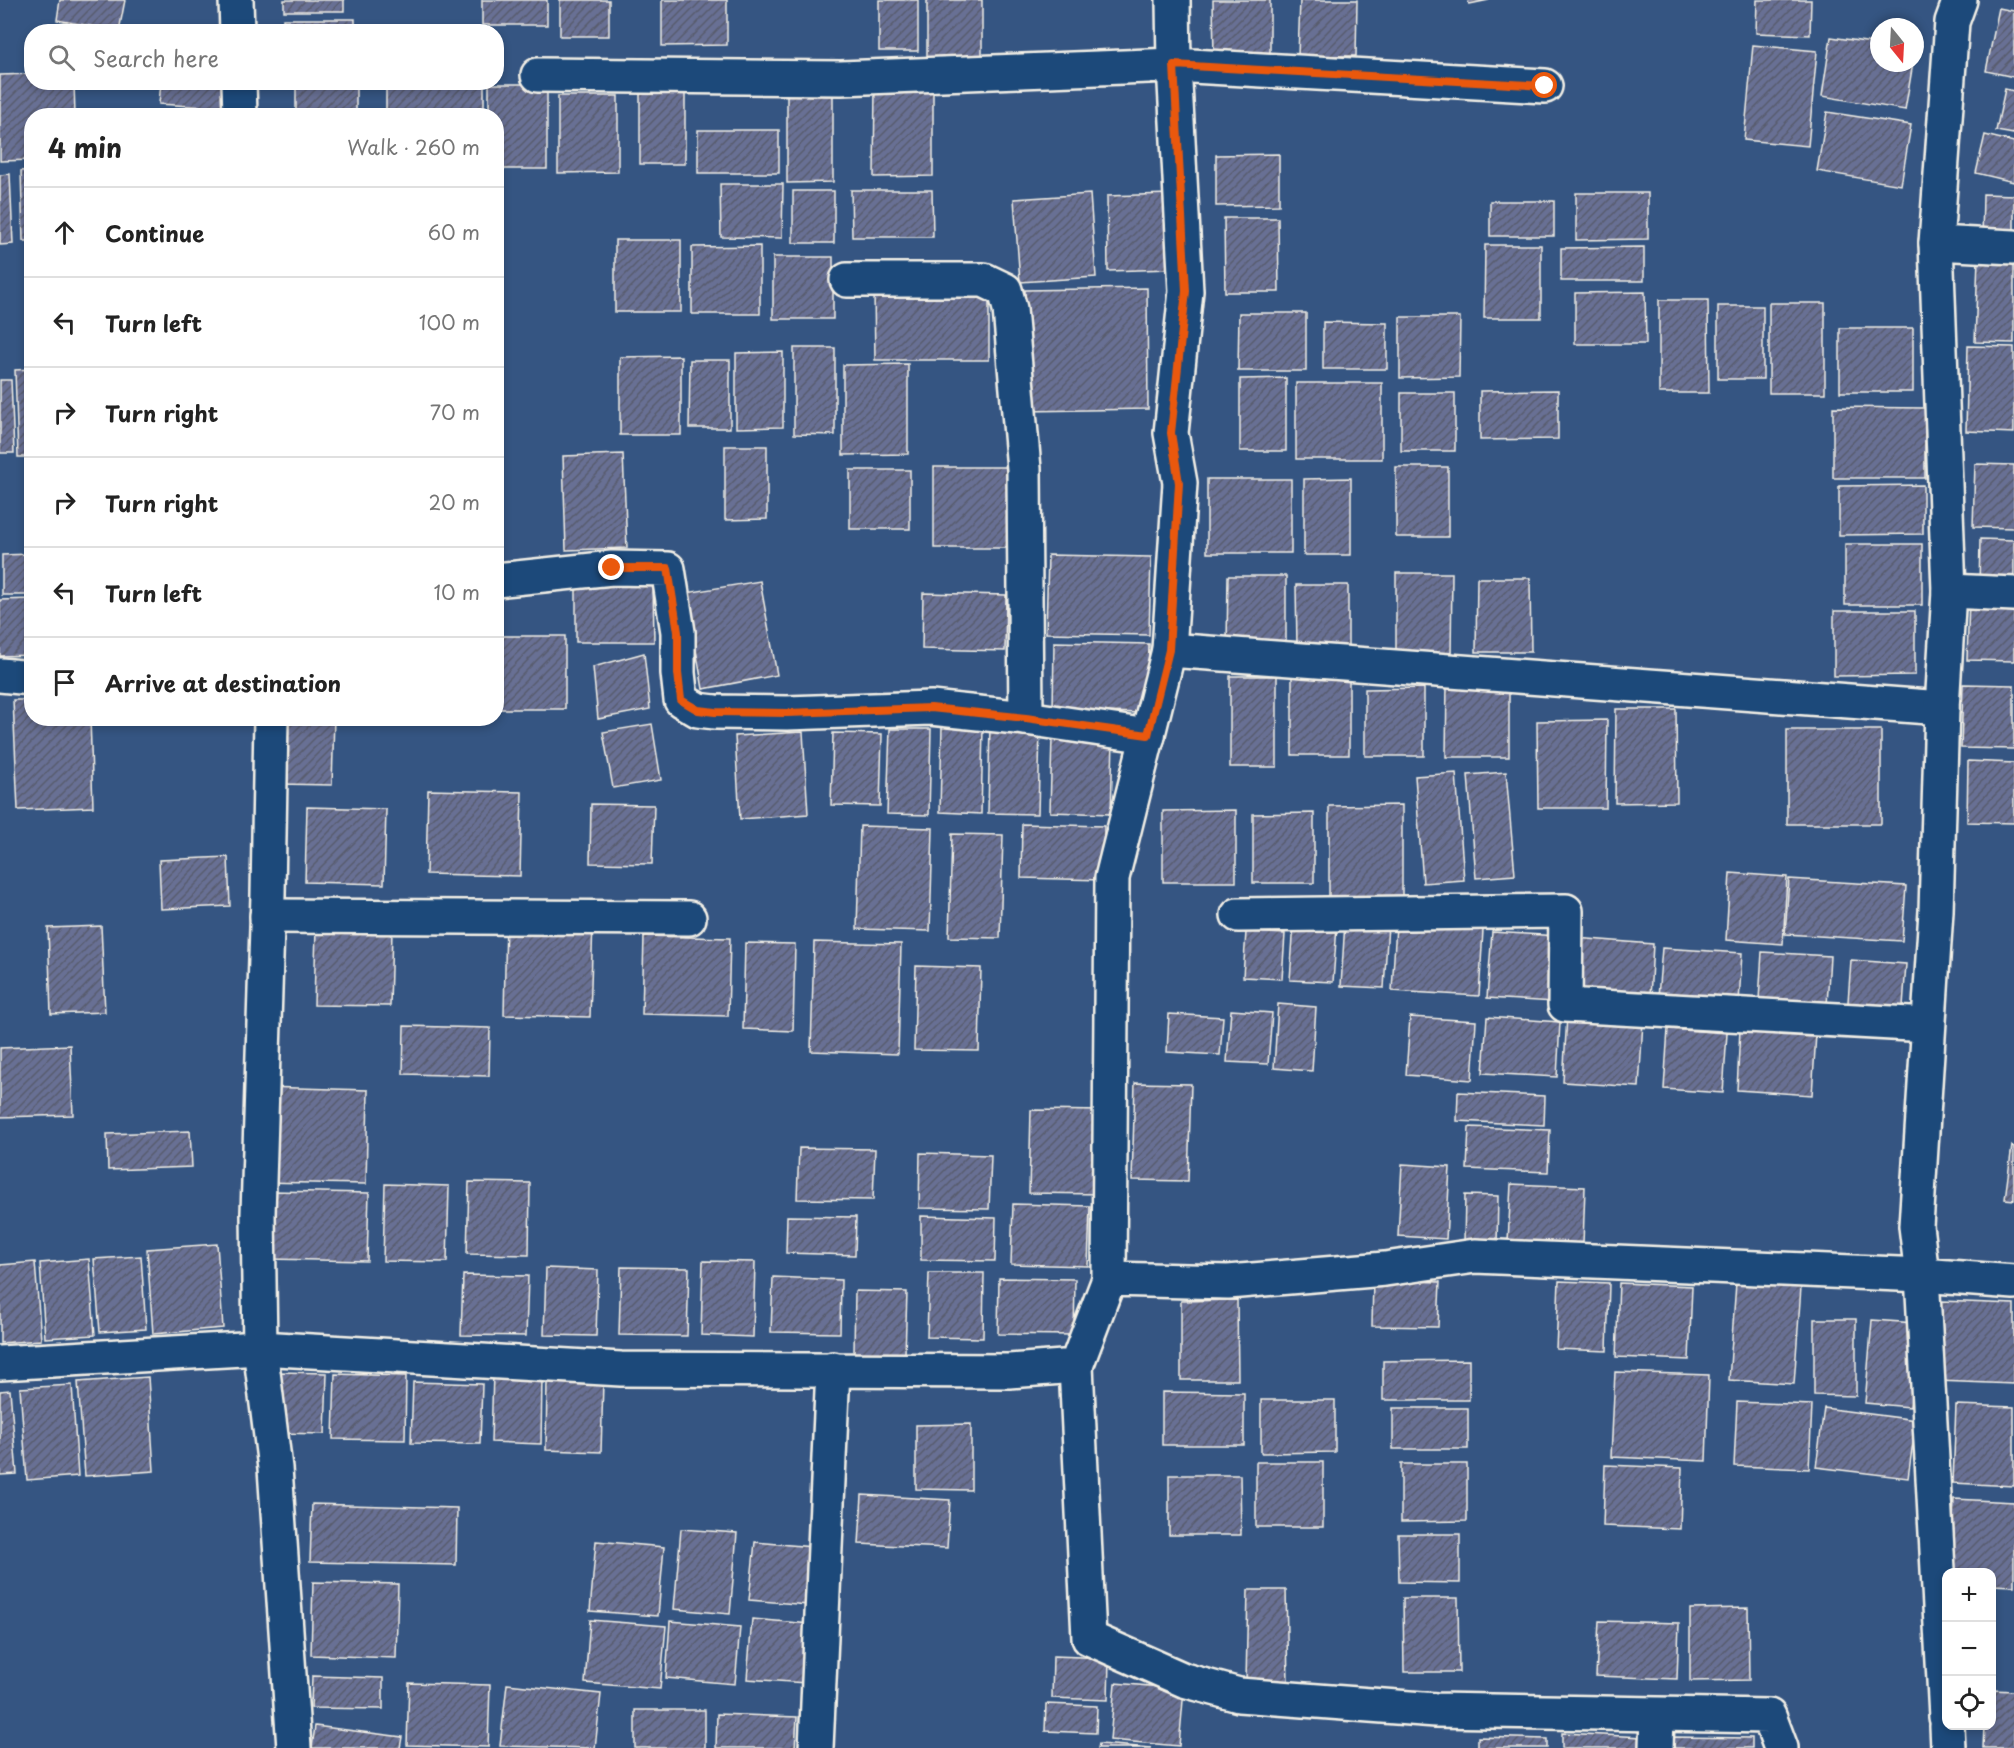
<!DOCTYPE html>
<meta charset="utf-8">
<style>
body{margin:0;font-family:"Playpen Sans",sans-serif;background:#f2f2f2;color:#222}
.controls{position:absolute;right:18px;bottom:18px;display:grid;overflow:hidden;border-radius:12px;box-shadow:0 3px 9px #0003}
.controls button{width:54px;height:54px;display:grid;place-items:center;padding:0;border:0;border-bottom:2px solid #e0e0e0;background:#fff;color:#222;font:30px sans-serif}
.compass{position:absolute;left:1870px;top:18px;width:54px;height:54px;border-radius:50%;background:#fff;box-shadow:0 3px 9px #0003;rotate:162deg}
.stop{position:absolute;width:18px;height:18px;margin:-14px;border:4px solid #ea580c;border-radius:50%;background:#fff}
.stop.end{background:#ea580c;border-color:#fff;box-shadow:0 2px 6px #0008}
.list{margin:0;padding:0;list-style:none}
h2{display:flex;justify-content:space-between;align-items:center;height:78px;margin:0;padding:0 24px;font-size:26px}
h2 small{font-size:20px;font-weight:400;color:#767676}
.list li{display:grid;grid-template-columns:39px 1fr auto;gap:18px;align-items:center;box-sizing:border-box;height:90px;padding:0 24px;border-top:2px solid #e0e0e0}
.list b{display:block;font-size:22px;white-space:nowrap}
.list em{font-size:20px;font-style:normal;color:#767676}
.icon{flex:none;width:33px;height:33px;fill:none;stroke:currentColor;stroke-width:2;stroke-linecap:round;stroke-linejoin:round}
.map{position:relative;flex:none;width:2014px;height:1748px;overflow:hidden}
.search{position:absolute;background:#fff;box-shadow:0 3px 9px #0003;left:24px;top:24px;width:480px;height:66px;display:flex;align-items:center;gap:15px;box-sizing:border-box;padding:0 21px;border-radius:24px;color:#767676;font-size:22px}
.panel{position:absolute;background:#fff;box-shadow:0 3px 9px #0003;left:24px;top:108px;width:480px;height:618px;border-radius:24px}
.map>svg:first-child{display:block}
.building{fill:url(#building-hatch);stroke:#f4f1e8;stroke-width:1.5}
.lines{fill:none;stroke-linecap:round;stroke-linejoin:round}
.minor-casing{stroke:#f4f1e8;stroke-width:38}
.minor{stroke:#1f4a7a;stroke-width:33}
.route{stroke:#ea580c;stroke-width:8}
</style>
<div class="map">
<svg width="2014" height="1748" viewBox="0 0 2014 1748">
<defs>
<pattern id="building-hatch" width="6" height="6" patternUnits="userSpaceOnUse" patternTransform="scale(1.5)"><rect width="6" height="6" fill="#676f94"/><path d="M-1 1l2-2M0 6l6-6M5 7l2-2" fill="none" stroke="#585c6d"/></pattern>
</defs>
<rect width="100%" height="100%" fill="#355582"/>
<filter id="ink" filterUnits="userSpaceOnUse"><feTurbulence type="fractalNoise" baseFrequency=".0167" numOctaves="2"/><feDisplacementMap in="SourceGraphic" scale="12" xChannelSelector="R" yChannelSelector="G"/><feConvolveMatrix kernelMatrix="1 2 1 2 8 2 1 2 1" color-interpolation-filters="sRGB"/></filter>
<g filter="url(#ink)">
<g class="building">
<polygon points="60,0 125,0 119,31 57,20"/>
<rect x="284" y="0" width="60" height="11"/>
<rect x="482" y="0" width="65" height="25"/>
<rect x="560" y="0" width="49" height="36"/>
<polygon points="662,0 727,0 727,45 662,46"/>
<rect x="879" y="0" width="39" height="51"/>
<rect x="927" y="0" width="55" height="57"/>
<polygon points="1213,0 1270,0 1270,57 1214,58"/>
<polygon points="1300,0 1357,0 1356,56 1298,56"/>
<polygon points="1468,0 1489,0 1469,4"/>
<polygon points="1757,0 1811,0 1810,35 1756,33"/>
<polygon points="1999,8 2014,11 2014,77 1986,71"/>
<rect x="283" y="19" width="72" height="13"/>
<polygon points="1831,37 1879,44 1879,63 1913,63 1905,110 1822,96"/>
<polygon points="1753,45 1817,51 1808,146 1744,140"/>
<polygon points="32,74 32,82 74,82 75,116 32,116 32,160 0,161 0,75"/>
<polygon points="161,82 224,82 223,108 159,104"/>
<rect x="296" y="82" width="60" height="34"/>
<rect x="386" y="82" width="98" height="34"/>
<polygon points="489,84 547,84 547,169 496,169 496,116 489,116"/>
<polygon points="833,85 833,182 787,183 787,86"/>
<polygon points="875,86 933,86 933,176 874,177"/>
<polygon points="2005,89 2014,91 2014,134 1996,131"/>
<rect x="640" y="94" width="45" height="70"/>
<polygon points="558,96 618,96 618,172 558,173"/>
<polygon points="1827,112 1911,125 1901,185 1817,171"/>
<rect x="698" y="130" width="81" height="43"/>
<polygon points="1985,135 2014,142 2014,182 1976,173"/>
<polygon points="1279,154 1279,205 1216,206 1216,155"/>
<polygon points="32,170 32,241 23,241 21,171"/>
<polygon points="10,174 13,244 0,245 0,175"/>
<polygon points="720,184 783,184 782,238 721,237"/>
<polygon points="851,190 932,190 933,237 852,237"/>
<rect x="793" y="191" width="41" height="52"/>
<polygon points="1576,193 1648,193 1648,239 1576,240"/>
<polygon points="1090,194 1096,277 1020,282 1014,199"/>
<polygon points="1169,194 1170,269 1108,271 1107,196"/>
<polygon points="1983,194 2014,195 2014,241 1982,240"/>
<rect x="1490" y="201" width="64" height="35"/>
<polygon points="1224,218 1278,218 1279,292 1225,292"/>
<rect x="615" y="240" width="66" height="72"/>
<polygon points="1485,245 1541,245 1541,318 1484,318"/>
<polygon points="760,246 760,314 692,314 692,247"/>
<polygon points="1644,247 1644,281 1561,281 1561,248"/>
<rect x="773" y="257" width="60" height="62"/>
<polygon points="1978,258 2014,259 2014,343 1975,342"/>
<polygon points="1147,288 1148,409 1026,411 1025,290"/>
<polygon points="874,291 989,291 989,360 875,360"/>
<polygon points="1645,292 1646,344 1575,344 1575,293"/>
<polygon points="1659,300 1708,300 1709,393 1659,393"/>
<rect x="1769" y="303" width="56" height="90"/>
<rect x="1718" y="306" width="45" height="73"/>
<polygon points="1239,313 1306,313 1306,371 1238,371"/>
<polygon points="1400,317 1460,317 1459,377 1400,378"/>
<polygon points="1323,322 1387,323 1387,369 1323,369"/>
<rect x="1840" y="328" width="73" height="64"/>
<polygon points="1968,346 2014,347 2014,433 1966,431"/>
<polygon points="794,348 835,348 835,435 794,434"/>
<polygon points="783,352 783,427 736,428 736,353"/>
<polygon points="681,356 681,435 620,435 620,357"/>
<polygon points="690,360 730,360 730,428 689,428"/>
<polygon points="908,364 908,454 843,455 843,365"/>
<polygon points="32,369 32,457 18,457 15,370"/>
<polygon points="1286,378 1286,451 1240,451 1240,379"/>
<polygon points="0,380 11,380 14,453 0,453"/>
<rect x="1296" y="383" width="86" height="76"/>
<polygon points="1558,390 1558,439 1480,440 1480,391"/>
<rect x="1401" y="393" width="54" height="58"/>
<polygon points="1833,407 1925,408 1925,478 1833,478"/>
<polygon points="725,446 767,446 767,519 725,520"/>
<polygon points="623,454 627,548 566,550 563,456"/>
<polygon points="1975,464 2014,465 2014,528 1973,527"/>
<rect x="934" y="467" width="75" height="81"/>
<rect x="1396" y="467" width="52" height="70"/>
<rect x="850" y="470" width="60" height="59"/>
<polygon points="1351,478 1351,555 1304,555 1304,479"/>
<rect x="1207" y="479" width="84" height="74"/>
<polygon points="1923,485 1923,534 1839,535 1839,486"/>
<polygon points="1980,539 2014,540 2014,589 1979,588"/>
<rect x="1845" y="544" width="77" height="61"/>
<polygon points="32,554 32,595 2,595 2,555"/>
<polygon points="1048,555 1151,557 1149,635 1046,633"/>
<polygon points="1396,573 1452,573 1451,657 1396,657"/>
<polygon points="1228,576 1286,576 1286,645 1227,645"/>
<polygon points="1477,578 1530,578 1531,652 1476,652"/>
<polygon points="760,581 777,675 703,689 686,593"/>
<polygon points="576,582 653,582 654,642 576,642"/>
<polygon points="1296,585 1348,585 1348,646 1297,646"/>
<polygon points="923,593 1006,595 1005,651 922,649"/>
<polygon points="32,599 32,655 0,656 0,600"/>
<polygon points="1969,600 2014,601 2014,661 1967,660"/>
<polygon points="1834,611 1915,611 1915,675 1834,676"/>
<rect x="496" y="636" width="69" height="73"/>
<polygon points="1054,642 1149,644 1147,713 1053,711"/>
<polygon points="644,653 650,709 598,719 593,667"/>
<rect x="1292" y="671" width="57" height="84"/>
<rect x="1230" y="676" width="47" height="91"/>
<polygon points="1447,683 1509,683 1509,757 1446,757"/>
<polygon points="1963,684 2014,685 2014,749 1961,748"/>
<polygon points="1424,688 1424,756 1365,756 1365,689"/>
<polygon points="13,700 32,700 32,718 90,718 93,807 18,810"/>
<polygon points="1616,709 1676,709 1677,802 1615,803"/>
<polygon points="281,718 334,718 332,785 279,784"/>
<polygon points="1607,720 1606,808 1538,808 1537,721"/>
<polygon points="652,724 661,780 613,788 603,732"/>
<polygon points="990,725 1040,727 1038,814 988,813"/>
<polygon points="942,726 983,727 981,814 940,812"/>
<polygon points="890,729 931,729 929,815 887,814"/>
<rect x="1787" y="730" width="94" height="94"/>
<polygon points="803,732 808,814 740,819 735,736"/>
<polygon points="833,733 882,734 880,806 831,805"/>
<polygon points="1052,737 1113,739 1111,814 1050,812"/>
<polygon points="1968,761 2014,763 2014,823 1967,822"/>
<polygon points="1506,772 1515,875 1476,878 1468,775"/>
<polygon points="1456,773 1464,880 1423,883 1415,776"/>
<polygon points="428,790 522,792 520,876 426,874"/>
<polygon points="591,804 654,805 652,864 590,863"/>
<polygon points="1402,805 1402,901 1329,900 1329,806"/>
<polygon points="307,807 386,809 384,884 305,882"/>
<polygon points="1236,810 1236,882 1163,882 1163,811"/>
<polygon points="1314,813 1314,883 1253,883 1253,814"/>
<polygon points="1022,824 1104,826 1103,880 1021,878"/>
<polygon points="860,826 933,828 930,931 857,929"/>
<polygon points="952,834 1003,835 1000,938 949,937"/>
<polygon points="228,857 230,906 161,909 159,860"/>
<polygon points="1730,873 1787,877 1783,944 1726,940"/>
<polygon points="1789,879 1906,886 1902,941 1785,934"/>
<polygon points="506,919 593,921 590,1017 504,1015"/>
<polygon points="1345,922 1388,924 1384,988 1341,986"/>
<polygon points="1294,923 1337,926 1333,982 1290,980"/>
<polygon points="1396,925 1483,930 1479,996 1392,991"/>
<polygon points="101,926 105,1012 51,1014 48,928"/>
<polygon points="316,929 392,930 390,1006 314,1005"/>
<polygon points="1246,932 1285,934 1282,979 1243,977"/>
<polygon points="1492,932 1559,936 1555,1002 1487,998"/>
<polygon points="644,936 730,938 728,1016 642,1014"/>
<polygon points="1575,938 1653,944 1650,998 1571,993"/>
<polygon points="814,942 901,944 898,1054 811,1051"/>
<polygon points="745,943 795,944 793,1031 743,1029"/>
<polygon points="1662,948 1742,953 1739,1002 1658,997"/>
<polygon points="1762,952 1830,956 1827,1005 1759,1000"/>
<polygon points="1851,960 1906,964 1902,1020 1847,1016"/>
<polygon points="916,966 981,968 979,1051 914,1050"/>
<polygon points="1278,1004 1316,1007 1312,1071 1274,1068"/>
<polygon points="1231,1010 1272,1013 1268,1064 1227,1062"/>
<polygon points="1169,1014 1223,1017 1220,1055 1167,1052"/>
<polygon points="1567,1016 1643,1021 1639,1087 1563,1082"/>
<polygon points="1410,1017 1476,1021 1472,1080 1406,1075"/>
<polygon points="1487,1017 1560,1022 1557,1077 1483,1073"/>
<polygon points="404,1026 490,1028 489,1076 403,1074"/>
<polygon points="1668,1029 1727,1033 1723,1093 1664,1089"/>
<polygon points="1740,1029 1816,1034 1812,1095 1737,1090"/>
<polygon points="70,1045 73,1115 0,1117 0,1048"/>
<polygon points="1135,1083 1191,1084 1188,1181 1132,1180"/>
<polygon points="262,1087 368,1090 366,1184 259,1182"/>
<polygon points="1458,1092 1545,1096 1544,1125 1457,1121"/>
<polygon points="1031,1110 1104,1111 1102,1194 1029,1193"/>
<polygon points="1469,1127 1550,1130 1548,1172 1467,1169"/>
<polygon points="190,1131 192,1167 108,1170 107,1134"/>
<polygon points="2012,1146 2014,1147 2014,1200 2005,1199"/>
<polygon points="799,1148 875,1149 873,1200 797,1199"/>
<polygon points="920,1153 991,1155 989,1209 919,1208"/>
<polygon points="1402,1164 1450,1167 1446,1239 1398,1236"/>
<polygon points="469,1182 530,1183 529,1255 467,1254"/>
<polygon points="385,1184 449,1186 447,1262 383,1261"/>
<polygon points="1511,1184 1585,1187 1583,1244 1508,1242"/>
<polygon points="271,1191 369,1193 367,1261 269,1259"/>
<polygon points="1465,1195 1498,1196 1497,1244 1464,1243"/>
<polygon points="1013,1204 1090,1206 1088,1266 1011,1264"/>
<polygon points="787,1216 856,1217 855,1255 786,1253"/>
<polygon points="921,1216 996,1218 995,1261 921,1260"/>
<polygon points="217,1244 223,1328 153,1334 147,1249"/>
<polygon points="141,1256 146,1329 100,1332 94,1259"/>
<polygon points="89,1259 95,1335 45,1338 40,1263"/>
<polygon points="703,1261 755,1262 753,1337 701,1335"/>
<polygon points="35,1262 41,1340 0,1343 0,1265"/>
<polygon points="621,1267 689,1268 687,1336 619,1335"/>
<polygon points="546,1268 598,1270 596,1336 544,1335"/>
<polygon points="929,1273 984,1273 983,1338 927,1337"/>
<polygon points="463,1275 528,1276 526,1336 461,1335"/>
<polygon points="773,1277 841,1280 840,1333 771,1332"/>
<polygon points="999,1278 1075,1279 1074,1335 998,1334"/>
<polygon points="1373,1280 1440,1282 1438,1327 1372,1326"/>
<polygon points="1559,1281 1609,1283 1607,1351 1556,1349"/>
<polygon points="1619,1283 1692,1286 1689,1360 1616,1357"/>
<polygon points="1736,1283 1801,1287 1794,1384 1729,1380"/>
<polygon points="855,1291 907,1292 905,1354 854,1353"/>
<polygon points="1237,1300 1238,1380 1181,1380 1181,1301"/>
<polygon points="1941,1301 2014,1304 2014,1384 1938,1381"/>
<polygon points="1814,1319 1856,1319 1856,1396 1814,1395"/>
<polygon points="1872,1320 1916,1323 1910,1407 1865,1403"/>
<polygon points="1469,1360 1469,1400 1383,1400 1383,1361"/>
<polygon points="277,1372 327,1373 325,1434 276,1433"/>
<polygon points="1615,1372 1709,1375 1706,1461 1611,1457"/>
<polygon points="493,1373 542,1374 541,1444 491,1442"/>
<polygon points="335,1374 406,1376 405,1440 333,1439"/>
<polygon points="148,1377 154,1471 85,1476 78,1382"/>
<polygon points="547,1381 603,1382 601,1452 546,1450"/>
<polygon points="413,1382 482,1384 480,1444 411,1443"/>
<polygon points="72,1385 78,1476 27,1480 20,1388"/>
<polygon points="10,1390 17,1474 0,1475 0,1391"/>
<polygon points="1162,1392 1244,1393 1244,1445 1162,1445"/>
<polygon points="1261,1400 1335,1400 1335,1452 1261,1453"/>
<polygon points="1737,1402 1812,1405 1809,1469 1734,1466"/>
<polygon points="1956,1405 2014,1407 2014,1486 1953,1483"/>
<rect x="1393" y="1408" width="75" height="41"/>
<polygon points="1824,1408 1916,1420 1908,1478 1816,1467"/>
<polygon points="971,1424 971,1490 916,1489 916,1425"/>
<rect x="1256" y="1462" width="67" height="65"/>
<polygon points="1401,1464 1467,1464 1467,1521 1401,1522"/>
<polygon points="1605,1465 1682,1468 1680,1529 1603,1526"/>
<polygon points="1169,1475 1240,1475 1241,1535 1169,1535"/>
<polygon points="862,1495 950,1500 947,1548 859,1544"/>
<polygon points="1954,1499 2014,1502 2014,1586 1992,1585 1992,1572 1951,1572"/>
<polygon points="312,1504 457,1508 456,1565 310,1562"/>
<polygon points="681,1529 737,1533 730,1614 674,1609"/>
<polygon points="1398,1534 1460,1534 1460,1583 1399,1582"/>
<polygon points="596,1541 664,1547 658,1616 590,1611"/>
<polygon points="755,1542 813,1547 808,1605 749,1600"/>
<polygon points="313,1582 398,1584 396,1658 311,1655"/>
<polygon points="1248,1590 1286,1590 1288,1682 1246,1682"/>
<polygon points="1403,1598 1458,1598 1459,1672 1404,1672"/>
<polygon points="1748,1608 1749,1680 1690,1681 1690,1609"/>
<polygon points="752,1619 811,1624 806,1683 747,1679"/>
<polygon points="590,1620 666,1626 660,1689 585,1683"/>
<polygon points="670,1621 740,1627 735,1684 666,1678"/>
<polygon points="1599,1621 1679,1623 1677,1679 1596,1676"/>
<polygon points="1053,1656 1109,1658 1108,1700 1052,1698"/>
<polygon points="312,1676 383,1678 383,1709 311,1708"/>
<polygon points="409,1683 490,1685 488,1747 407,1745"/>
<polygon points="1115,1683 1184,1689 1179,1746 1110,1740"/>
<polygon points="507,1684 601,1694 595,1748 500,1746"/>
<polygon points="1992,1690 2014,1691 2014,1748 1983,1748 1984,1726 1992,1726"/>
<polygon points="1046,1704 1097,1706 1096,1733 1045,1731"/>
<rect x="635" y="1710" width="70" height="38"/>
<polygon points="717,1714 797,1717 795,1748 716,1748"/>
<polygon points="315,1726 402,1737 400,1748 312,1748"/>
<polygon points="1562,1733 1643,1737 1643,1748 1562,1748"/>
<polygon points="1478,1737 1547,1739 1547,1748 1478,1748"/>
<polygon points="1670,1737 1752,1738 1752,1748 1670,1748"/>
<polygon points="1099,1744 1152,1748 1098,1748"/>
</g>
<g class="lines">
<g class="minor-casing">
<g id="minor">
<polyline points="236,0 237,32"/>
<polyline points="1173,0 1174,65 1545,86"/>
<polyline points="538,75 841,78 1174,65 1186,291 1171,433 1180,483 1169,650 1112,878 1109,1279"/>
<polyline points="239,82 240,116"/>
<polyline points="1936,243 2014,247"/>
<polyline points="847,280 984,280 1005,290 1010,309 1024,469 1026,718"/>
<polyline points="496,580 612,568 668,569 678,632 678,673 681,700 698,710 715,712 787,713 931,708 1026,718 1148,736"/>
<polyline points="1949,591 2014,594"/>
<polyline points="1169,650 1942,708"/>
<polyline points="0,675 32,678"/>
<polyline points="271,718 268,895 258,1214 260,1348 275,1468 294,1748"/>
<polyline points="1238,915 1566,911 1565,1005 1928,1025"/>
<polyline points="267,916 689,918"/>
<polyline points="0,1363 260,1348 621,1369 1009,1371 1076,1366 1109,1279 1228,1282 1385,1269 1475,1256 1922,1275 2014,1282"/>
<polyline points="1076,1366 1089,1638 1184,1680 1239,1695 1436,1710 1769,1716 1781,1748"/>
<polyline points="1946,1717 1922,1275 1916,1226 1936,911 1942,708 1949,591 1936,243 1952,22 1960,0"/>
<polyline points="1947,1726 1948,1748"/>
<polyline points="816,1748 833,1369"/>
<polyline points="1656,1748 1657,1716"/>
</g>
</g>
<use href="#minor" class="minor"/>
</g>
</g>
<g class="lines" filter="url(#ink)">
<polyline class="route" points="612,568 668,568 678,632 678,673 681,700 698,710 715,712 787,713 931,708 1026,718 1148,735 1169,650 1179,483 1171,433 1186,291 1174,65 1545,86"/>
</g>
</svg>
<div class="controls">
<button>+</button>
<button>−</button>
<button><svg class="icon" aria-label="locate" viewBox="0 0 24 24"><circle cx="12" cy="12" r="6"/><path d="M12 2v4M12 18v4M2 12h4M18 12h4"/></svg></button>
</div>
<svg class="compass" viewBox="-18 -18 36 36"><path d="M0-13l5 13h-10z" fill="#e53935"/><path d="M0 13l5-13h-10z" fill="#767676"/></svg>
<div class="stop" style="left:1545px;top:86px"></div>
<div class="stop end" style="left:612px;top:568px"></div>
<div class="search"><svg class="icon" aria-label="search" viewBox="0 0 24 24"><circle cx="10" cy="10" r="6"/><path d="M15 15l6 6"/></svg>Search here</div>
<section class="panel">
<h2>4 min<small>Walk · 260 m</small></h2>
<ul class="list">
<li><svg class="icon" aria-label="ahead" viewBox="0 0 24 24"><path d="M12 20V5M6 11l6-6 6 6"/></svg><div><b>Continue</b></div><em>60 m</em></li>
<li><svg class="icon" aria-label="left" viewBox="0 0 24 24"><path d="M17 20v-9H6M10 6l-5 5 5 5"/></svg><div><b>Turn left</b></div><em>100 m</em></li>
<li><svg class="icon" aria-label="right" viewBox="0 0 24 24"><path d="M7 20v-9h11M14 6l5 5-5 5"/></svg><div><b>Turn right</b></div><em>70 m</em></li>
<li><svg class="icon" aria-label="right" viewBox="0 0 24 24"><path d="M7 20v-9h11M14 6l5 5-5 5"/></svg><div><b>Turn right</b></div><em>20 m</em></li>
<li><svg class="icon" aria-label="left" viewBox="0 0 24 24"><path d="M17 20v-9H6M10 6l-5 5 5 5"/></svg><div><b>Turn left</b></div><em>10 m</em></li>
<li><svg class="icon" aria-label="arrive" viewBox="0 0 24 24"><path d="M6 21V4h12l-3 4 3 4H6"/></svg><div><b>Arrive at destination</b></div></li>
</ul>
</section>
</div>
